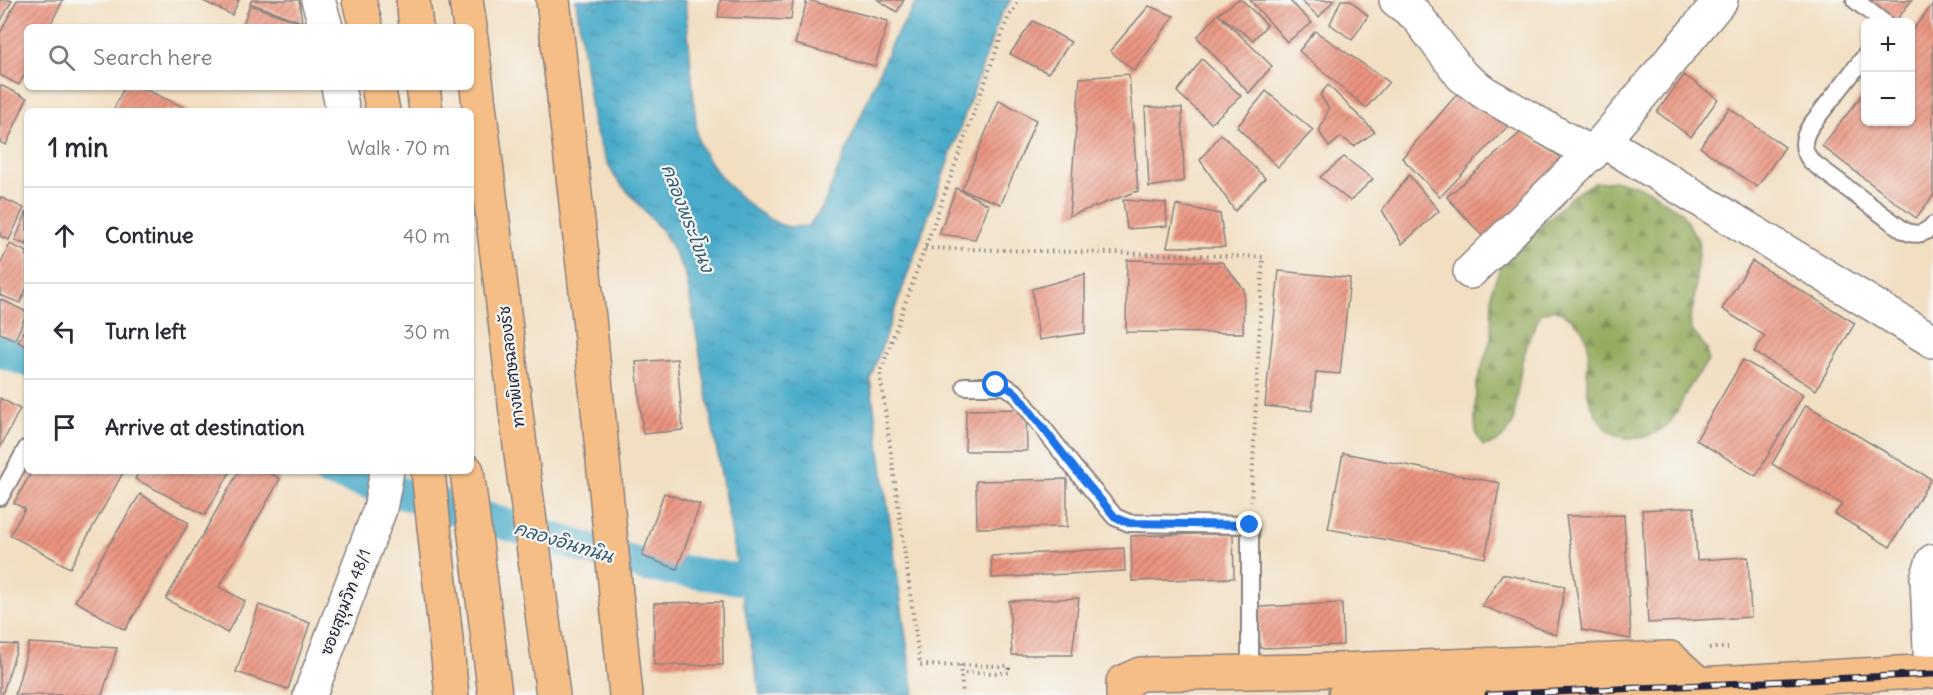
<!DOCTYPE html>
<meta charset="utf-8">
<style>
body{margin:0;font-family:Delius,"Playpen Sans Thai",sans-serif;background:#f2f2f3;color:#2b2b33}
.controls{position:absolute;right:18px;top:18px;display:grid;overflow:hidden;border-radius:9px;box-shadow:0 2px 4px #0004}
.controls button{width:54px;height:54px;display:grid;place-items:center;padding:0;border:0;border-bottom:2px solid #e1e1e2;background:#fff;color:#2b2b33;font:30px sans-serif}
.stop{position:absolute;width:18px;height:18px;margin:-14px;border:4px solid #1a73e8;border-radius:50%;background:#fff}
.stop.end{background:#1a73e8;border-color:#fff;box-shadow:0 2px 6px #0008}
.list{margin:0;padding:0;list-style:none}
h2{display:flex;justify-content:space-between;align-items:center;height:78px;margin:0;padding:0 24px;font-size:26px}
h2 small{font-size:20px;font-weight:400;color:#7c7c81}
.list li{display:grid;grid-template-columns:39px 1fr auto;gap:18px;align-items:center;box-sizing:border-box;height:96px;padding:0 24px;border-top:2px solid #e1e1e2}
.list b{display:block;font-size:22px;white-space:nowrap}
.list em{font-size:20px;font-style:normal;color:#7c7c81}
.icon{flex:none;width:33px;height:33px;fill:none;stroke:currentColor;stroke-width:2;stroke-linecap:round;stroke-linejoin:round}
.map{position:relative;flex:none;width:1933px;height:695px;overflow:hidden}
.search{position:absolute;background:#fff;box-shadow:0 2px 4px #0004;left:24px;top:24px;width:450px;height:66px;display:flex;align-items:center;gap:15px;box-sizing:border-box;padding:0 21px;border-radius:9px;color:#7c7c81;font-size:22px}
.panel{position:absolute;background:#fff;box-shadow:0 2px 4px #0004;left:24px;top:108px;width:450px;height:366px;border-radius:9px}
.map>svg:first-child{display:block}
.forest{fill:url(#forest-firs);stroke:#5c674c;stroke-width:1.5}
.water{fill:url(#water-ripples);stroke:#366682;stroke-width:1.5}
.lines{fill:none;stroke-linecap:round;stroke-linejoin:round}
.canal{stroke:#4aabc9;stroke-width:32}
.building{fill:url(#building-hatch)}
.lane-casing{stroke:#8a807e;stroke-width:20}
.street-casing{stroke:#8a807e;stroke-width:36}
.primary-casing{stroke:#8a807e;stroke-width:36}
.highway-casing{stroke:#8a807e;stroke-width:36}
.path{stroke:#8a807e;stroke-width:4;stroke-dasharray:1.5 4.5;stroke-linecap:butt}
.lane{stroke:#fff;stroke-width:16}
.street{stroke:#fff;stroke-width:33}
.primary{stroke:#f6be87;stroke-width:33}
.highway{stroke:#f6be87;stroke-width:33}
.rail-casing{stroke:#22223b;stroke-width:7}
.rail{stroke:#f6f6f2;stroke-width:4.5;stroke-dasharray:14;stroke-linecap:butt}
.route{stroke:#1a73e8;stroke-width:8}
.labels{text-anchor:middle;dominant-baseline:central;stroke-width:4.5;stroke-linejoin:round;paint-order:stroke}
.street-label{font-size:16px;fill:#22223b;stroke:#f6f6f2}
.water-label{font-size:18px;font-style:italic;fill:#325974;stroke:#f6f6f2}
</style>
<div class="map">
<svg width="1933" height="695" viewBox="0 0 1933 695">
<defs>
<pattern id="forest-firs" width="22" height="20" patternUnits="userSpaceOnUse" patternTransform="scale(1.5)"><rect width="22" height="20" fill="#95ac5e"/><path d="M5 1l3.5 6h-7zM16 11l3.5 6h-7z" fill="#798c4f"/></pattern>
<pattern id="water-ripples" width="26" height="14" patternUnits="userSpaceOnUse" patternTransform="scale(1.5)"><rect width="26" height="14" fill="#4aabc9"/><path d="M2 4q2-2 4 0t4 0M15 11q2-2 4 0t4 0" fill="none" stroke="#3d8ba4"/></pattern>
<pattern id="building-hatch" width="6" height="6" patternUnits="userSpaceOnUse" patternTransform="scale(1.5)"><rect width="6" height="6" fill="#eb947f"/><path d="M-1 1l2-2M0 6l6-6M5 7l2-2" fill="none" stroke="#be7869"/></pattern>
</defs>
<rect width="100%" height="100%" fill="#f6f6f2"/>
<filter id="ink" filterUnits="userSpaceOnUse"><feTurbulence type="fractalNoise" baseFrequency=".0167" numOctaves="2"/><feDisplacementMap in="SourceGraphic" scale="12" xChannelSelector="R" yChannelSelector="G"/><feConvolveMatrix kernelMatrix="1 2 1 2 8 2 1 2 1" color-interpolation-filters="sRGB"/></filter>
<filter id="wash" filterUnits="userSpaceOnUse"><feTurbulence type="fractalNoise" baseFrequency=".008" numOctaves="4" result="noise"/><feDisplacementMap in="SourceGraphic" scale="24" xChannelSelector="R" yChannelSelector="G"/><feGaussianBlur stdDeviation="1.35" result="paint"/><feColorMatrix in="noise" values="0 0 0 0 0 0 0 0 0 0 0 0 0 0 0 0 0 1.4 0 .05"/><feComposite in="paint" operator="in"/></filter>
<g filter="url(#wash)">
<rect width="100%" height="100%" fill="#f2dfc2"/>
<path class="forest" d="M1617,181L1629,183L1651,191L1669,205L1680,210L1699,242L1694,304L1690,317L1691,329L1707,349L1708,361C1701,371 1693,381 1687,391C1680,403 1677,417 1666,426C1654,436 1638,441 1623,437C1613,435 1604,427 1599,419C1594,411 1589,403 1588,394C1584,374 1593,354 1585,335C1580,322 1566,315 1554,309L1541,314L1530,336L1522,361L1513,423L1506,434L1495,443L1483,446L1477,436L1475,424L1476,387L1491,338L1492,289L1501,265L1572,196L1593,183Z"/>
<path class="water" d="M576,0H685L697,135C702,165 759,223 790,227C795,227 802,226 808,226L822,208L892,42L918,0H1011L1001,14L870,379L914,695H760L686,275L664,233L615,177L604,156L593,124Z"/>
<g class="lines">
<g class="canal">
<polyline points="0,351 27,361"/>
<polyline points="328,471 646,566 740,579 783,582"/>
</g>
</g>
<g id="blocks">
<g class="building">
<polygon points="0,0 12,0 0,23"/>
<polygon points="17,0 63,0 49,27 27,27 27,70 19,85 0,75 0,33"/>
<polygon points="201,0 239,0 232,15"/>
<polygon points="252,0 299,0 302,22 250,3"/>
<polygon points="720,0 793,0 791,20 718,17"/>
<polygon points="807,0 888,21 875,66 795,44"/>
<polygon points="878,0 904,0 897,12"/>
<polygon points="1238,0 1242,0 1267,25 1253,40 1218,14 1272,66 1249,93 1197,37 1218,14"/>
<polygon points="1250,0 1289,0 1312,23 1287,42"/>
<polygon points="1300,0 1334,0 1319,17"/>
<polygon points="1341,0 1350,0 1368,16 1352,40 1330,24"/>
<polygon points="1866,0 1912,0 1895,22"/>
<polygon points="1933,4 1933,196 1916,218 1822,146 1866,90 1866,122 1910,122 1910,33"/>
<polygon points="250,5 298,22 296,27 242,27"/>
<polygon points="1149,6 1174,16 1134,71 1110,51"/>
<polygon points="1033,21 1071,42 1048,73 1010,54"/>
<polygon points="1315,31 1389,82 1366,108 1299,51"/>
<polygon points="1202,59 1241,96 1211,123 1177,92"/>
<polygon points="1129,74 1138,191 1069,216 1080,78"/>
<polygon points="1684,75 1718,99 1691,137 1657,112"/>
<polygon points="0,85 27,98 6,145 0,142"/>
<polygon points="1328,85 1375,132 1354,146 1341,137 1329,147 1319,131 1329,109 1320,95"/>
<polygon points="124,87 140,87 188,109 187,111 113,111"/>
<polygon points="1266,91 1313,130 1278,167 1237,127"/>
<polygon points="1458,93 1508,126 1440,197 1402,158"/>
<polygon points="999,100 1036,120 1001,204 962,190"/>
<polygon points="1145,107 1182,108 1184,181 1149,187"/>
<polygon points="1729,108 1785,147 1757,187 1700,147"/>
<polygon points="1521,132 1569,162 1486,240 1447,197"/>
<polygon points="1221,134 1265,178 1235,211 1200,160"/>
<polygon points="1344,157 1373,179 1350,201 1320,177"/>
<polygon points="1409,175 1439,211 1402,244 1382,210"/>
<polygon points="956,188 989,205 975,239 939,234"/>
<polygon points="0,197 24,208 9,240 0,236"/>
<polygon points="1123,200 1166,203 1167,226 1127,229"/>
<polygon points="1176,205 1220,214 1225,247 1167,247"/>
<polygon points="27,211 27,245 15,240"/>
<polygon points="10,244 27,252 27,287 20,303 0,295 0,265"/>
<polygon points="1127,260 1222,262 1244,289 1243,333 1126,332"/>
<polygon points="1752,261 1855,323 1816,390 1754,352 1765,336 1722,309"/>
<polygon points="1279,271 1350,278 1340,374 1316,372 1312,411 1265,406"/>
<polygon points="1085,274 1085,333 1039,340 1032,289"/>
<polygon points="0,299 27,312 15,340 0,333"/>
<polygon points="27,325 27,347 18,342"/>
<polygon points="677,359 683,430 643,434 636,362"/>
<polygon points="1743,360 1803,395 1756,476 1696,440"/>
<polygon points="0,398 20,409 0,448"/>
<polygon points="1806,405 1931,479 1890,547 1835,514 1842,504 1772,464"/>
<polygon points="1026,409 1027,451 965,451 966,410"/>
<polygon points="1343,453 1500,483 1485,558 1328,529"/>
<polygon points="32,471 124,471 70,568 10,535 25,509 14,503"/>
<polygon points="139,471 231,471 205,515 135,479"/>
<polygon points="239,471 267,471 280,479 219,587 245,601 227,633 166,599"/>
<polygon points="1067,479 1067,527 977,528 976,481"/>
<polygon points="664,493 700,505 677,569 642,556"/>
<polygon points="140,494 189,523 125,630 75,601"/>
<polygon points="1694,507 1697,560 1748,557 1751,617 1648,623 1642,510"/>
<polygon points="1624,515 1631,639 1582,630 1566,516"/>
<polygon points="1193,534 1233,534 1234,578 1132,581 1131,536"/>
<polygon points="1124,548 1125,571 992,578 991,556"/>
<polygon points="1502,574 1565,586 1556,635 1482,606"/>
<polygon points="1079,598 1072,655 1012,655 1009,601"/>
<polygon points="722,602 723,665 654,665 654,603"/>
<polygon points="1342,603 1343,645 1260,648 1258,607"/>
<polygon points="259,605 310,623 288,689 236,672"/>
<polygon points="29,643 117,648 102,695 15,695"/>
<polygon points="0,644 18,645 2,695 0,695"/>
</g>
</g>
</g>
<g filter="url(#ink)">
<use href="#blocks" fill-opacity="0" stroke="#8a807e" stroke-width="1.5"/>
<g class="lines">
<g class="lane-casing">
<g id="lane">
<polyline points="1855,0 1883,22"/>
<path d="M1866,55L1811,125C1802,139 1801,149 1812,162L1903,230C1914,236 1925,235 1933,225"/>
<polyline points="965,386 1005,386 1016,393 1074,468 1115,517 1129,523 1250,525 1250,672"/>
<polyline points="0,497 27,448"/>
</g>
</g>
<g class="street-casing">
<g id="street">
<polyline points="318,0 326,27"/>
<polyline points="1396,0 1416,15 1462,76 1485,93 1592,154"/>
<polyline points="338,87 343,111"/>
<polyline points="1603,141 1933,341"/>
<polyline points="1470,272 1603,141 1721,0"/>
<polyline points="1931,671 1927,578 1933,561"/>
<polyline points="310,695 380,509 387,471"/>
</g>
</g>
<g class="primary-casing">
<g id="primary">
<polyline points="1123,695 1123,682 1140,674 1307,671 1670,658 1699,684"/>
<polyline points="1345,695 1560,686 1699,684 1933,671"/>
</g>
</g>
<g class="highway-casing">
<g id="highway">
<polyline points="359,0 366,27"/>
<polyline points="413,0 416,27"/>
<polyline points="466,0 470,27"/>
<polyline points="553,0 589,318 626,695"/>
<polyline points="471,38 522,462 553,695"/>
<polyline points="378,87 383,111"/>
<polyline points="423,87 426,111"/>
<polyline points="428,471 452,695"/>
<polyline points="467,471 495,695"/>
</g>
</g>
<g class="path">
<polyline points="925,248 1263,257 1251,503"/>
<polyline points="1709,648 1728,648"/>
<polyline points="960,665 963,695"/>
<polyline points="965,673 1009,673 1009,666 920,665 880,373 1008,18 1020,0"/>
</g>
<use href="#lane" class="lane"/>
<use href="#street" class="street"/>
<use href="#primary" class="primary"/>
<use href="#highway" class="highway"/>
<g class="rail-casing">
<polyline id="rail" points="1488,695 1933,674"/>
</g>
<use href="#rail" class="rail"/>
</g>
</g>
<g class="lines" filter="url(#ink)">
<polyline class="route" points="996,385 1005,386 1016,393 1074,468 1115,517 1129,523 1250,525"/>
</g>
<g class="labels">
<g class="street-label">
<text transform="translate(511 367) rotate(-97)">ทางพิเศษฉลองรัช</text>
<text transform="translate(345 602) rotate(-69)">ซอยสุขุมวิท 48/1</text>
</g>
<g class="water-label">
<text transform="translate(688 218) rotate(69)">คลองพระโขนง</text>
<text transform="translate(564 542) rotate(17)">คลองอินทนิน</text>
</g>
</g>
</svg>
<div class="controls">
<button>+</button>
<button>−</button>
</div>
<div class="stop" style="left:996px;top:385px"></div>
<div class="stop end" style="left:1250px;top:525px"></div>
<div class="search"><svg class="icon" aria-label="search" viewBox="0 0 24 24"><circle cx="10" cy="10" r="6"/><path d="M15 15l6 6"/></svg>Search here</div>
<section class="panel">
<h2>1 min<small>Walk · 70 m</small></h2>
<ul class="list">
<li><svg class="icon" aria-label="ahead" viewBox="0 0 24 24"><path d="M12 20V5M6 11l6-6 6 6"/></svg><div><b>Continue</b></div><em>40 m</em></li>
<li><svg class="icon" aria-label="left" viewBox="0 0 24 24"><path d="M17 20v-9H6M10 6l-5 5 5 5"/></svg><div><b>Turn left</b></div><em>30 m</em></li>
<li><svg class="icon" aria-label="arrive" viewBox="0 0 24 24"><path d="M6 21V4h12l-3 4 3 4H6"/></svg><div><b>Arrive at destination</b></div></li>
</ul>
</section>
</div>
